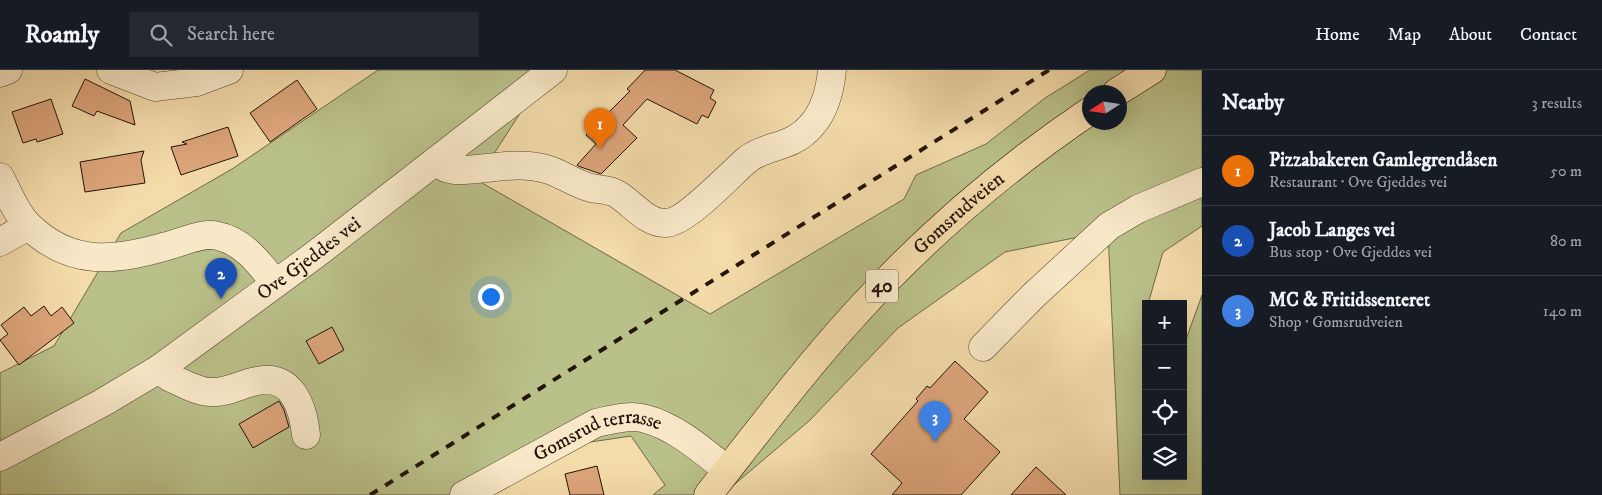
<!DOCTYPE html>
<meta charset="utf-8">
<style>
body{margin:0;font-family:"IM FELL DW Pica",serif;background:#242831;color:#f1f3f6}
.controls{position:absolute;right:15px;bottom:15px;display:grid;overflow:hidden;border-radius:0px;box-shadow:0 5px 20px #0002}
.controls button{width:45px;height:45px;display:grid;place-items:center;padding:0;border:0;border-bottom:1px solid #363941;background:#171b24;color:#f1f3f6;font:25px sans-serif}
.compass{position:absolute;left:1082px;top:15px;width:45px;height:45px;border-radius:50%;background:#171b24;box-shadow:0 5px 20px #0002;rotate:258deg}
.you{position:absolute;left:490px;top:226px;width:18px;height:18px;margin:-12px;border:4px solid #fff;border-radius:50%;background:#1a73e8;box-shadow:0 0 0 8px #1a73e833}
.badge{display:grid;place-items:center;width:32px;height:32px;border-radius:50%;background:#2563eb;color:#fff;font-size:16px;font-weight:700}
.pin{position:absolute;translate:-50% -41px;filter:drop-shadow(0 1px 2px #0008)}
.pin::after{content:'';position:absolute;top:26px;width:18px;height:15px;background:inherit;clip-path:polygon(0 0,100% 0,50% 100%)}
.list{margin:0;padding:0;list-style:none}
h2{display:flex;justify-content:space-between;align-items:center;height:65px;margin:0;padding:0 20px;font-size:21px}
h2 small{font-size:16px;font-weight:400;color:#9ea1a6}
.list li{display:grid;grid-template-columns:32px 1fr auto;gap:15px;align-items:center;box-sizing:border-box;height:70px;padding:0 20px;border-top:1px solid #363941}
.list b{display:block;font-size:19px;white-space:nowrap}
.list p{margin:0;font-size:16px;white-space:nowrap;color:#9ea1a6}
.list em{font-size:16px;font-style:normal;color:#9ea1a6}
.icon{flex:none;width:28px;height:28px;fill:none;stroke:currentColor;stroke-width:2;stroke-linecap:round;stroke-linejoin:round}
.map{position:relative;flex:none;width:1202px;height:425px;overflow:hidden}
header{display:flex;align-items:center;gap:30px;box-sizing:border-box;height:70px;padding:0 25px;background:#171b24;border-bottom:1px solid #363941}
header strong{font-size:24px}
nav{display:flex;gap:28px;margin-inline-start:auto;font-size:18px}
.search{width:350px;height:45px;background:#242831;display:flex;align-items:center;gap:12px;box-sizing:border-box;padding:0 18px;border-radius:0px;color:#9ea1a6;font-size:19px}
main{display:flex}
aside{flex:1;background:#171b24}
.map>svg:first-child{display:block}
.green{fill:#bac089;stroke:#6e6a4a;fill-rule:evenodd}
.building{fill:#dca57a;stroke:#23130a}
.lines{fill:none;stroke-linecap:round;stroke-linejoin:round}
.minor-casing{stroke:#574532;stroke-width:29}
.major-casing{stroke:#23130a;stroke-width:29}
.minor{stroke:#f8e8c8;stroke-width:28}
.major{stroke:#f4dbaa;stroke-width:28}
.rail{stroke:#23130a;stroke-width:4;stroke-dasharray:9 9;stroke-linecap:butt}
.labels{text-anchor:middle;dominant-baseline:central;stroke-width:4;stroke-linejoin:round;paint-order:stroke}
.shield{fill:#f8e8c8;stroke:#635343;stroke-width:1}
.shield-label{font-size:19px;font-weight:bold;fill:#23130a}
.street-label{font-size:20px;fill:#23130a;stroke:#f8e8c8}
</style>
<header>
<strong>Roamly</strong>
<div class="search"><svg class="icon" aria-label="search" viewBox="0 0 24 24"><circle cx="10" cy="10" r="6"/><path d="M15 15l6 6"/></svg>Search here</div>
<nav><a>Home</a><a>Map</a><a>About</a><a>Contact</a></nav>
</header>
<main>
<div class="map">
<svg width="1202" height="425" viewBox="0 0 1202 425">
<rect width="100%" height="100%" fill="#f4dbaa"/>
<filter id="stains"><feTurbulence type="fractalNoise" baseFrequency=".004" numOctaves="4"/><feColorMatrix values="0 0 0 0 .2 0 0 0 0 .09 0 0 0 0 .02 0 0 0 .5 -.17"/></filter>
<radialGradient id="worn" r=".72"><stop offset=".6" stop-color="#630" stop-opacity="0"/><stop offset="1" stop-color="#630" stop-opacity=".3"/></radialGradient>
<path class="green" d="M378,0H548L477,110L710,244L904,129L916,105L986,74L1045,28L1090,0H1202V156L1163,182L1148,234H1146V406H1183V278L1202,225V425H1120L1108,161L1005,182L898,258L809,351L722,425H653L665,415L631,366L577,374L478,425H0V303L54,276L121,163L232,99ZM1090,22H1120V52H1090Z"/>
<g class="building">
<polygon points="645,0 675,0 714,20 710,28 716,32 708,48 702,45 697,54 647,29 623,55 637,68 601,104 578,96 577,95 596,74 586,65 630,21 627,19"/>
<polygon points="85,9 130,31 135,55 97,41 94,46 72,36"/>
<polygon points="297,10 317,39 270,72 250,43"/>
<polygon points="51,29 63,64 37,72 36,69 23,73 12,42"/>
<polygon points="228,57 238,86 181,105 171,77 187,74 182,72"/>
<polygon points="144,81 141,90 145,113 85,122 80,92"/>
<polygon points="44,236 51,246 62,237 74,253 19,295 0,270 8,264 1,255 24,237 31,246"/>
<polygon points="332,257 344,280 319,294 306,271"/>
<polygon points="955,291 988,322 964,349 1000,382 961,425 892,425 902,413 871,384 918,331 916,329 927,316 930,318"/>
<polygon points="279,331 284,340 289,357 253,378 239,354"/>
<polygon points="597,396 604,425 570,425 565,404"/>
<polygon points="1036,397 1066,425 1011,425"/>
</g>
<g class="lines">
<g class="minor-casing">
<g id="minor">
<polyline points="111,0 155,17 197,12 229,0"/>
<polyline points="0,3 8,0"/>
<path d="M436,91L446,98L455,100C485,101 515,90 546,99C561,103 575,114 591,118C600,120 609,119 617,124C632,133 646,153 665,153C685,154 731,103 748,89C768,74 791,79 811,56C825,41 830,20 832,0"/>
<path d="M0,107C8,122 16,144 29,156C71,197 116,191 167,176C183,172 202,162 218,166C243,171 260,194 275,213"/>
<polyline points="0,172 28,156"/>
<polyline points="983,277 1033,226 1109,156 1138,139 1202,112"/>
<path d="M159,299C165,306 173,309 182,313C191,317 201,322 211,322C227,323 241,314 257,311C292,303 303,337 306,365"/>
<path id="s1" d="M0,387L102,333L159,299L316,184L553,0"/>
<path id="s2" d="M464,425L596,353C611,350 630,344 646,349C676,357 703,381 727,400"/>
</g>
</g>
<g class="major-casing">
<g id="major">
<polyline points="1117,22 1152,0"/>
<path id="s3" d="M708,425C756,364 803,301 856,243C925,167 1004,99 1090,41"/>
</g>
</g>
<use href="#minor" class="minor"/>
<use href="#major" class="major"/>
<polyline class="rail" points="370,425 1049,0"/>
</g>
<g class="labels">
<rect class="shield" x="866" y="199.5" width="32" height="33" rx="4"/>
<g class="shield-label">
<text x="882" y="216">40</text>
</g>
<g class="street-label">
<text stroke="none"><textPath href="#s3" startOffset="378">Gomsrudveien</textPath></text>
<text stroke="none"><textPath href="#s1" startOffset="368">Ove Gjeddes vei</textPath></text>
<text stroke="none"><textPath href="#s2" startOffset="149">Gomsrud terrasse</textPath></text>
</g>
</g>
<rect width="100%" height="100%" filter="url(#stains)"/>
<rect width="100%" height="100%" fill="url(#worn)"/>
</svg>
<div class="controls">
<button>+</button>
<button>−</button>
<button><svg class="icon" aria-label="locate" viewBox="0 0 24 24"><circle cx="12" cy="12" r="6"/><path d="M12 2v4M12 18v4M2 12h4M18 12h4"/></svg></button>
<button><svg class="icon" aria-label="layers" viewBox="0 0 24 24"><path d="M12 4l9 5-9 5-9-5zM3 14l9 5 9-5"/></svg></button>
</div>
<svg class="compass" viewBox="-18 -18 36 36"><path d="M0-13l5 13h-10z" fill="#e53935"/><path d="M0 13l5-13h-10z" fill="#9ea1a6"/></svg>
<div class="you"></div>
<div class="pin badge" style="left:600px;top:79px;background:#e8710a">1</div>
<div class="pin badge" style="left:221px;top:229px;background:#1a4fb4">2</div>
<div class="pin badge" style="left:935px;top:372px;background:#3f7fe0">3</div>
</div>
<aside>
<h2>Nearby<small>3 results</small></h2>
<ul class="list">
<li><span class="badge" style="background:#e8710a">1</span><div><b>Pizzabakeren Gamlegrendåsen</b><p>Restaurant · Ove Gjeddes vei</p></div><em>50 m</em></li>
<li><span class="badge" style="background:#1a4fb4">2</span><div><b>Jacob Langes vei</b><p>Bus stop · Ove Gjeddes vei</p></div><em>80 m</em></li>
<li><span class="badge" style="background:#3f7fe0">3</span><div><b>MC &amp; Fritidssenteret</b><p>Shop · Gomsrudveien</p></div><em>140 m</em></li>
</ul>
</aside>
</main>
